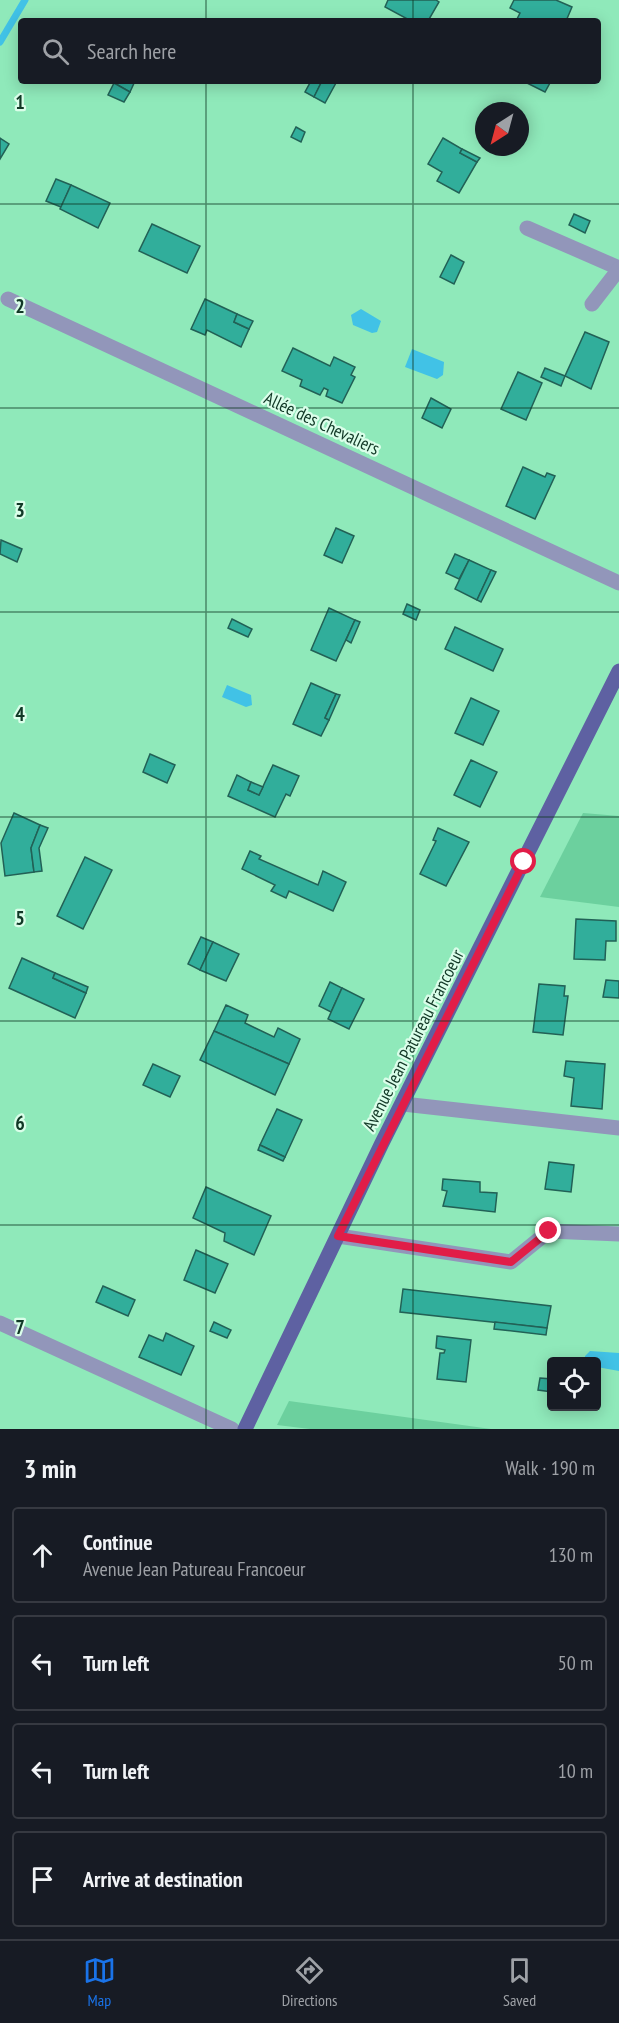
<!DOCTYPE html>
<meta charset="utf-8">
<style>
body{margin:0;font-family:"PT Sans Narrow",sans-serif;background:#20242c;color:#f1f3f6}
.controls{position:absolute;right:18px;bottom:18px;display:grid;overflow:hidden;border-radius:6px;box-shadow:0 3px 15px #0003}
.controls button{width:54px;height:54px;display:grid;place-items:center;padding:0;border:0;border-bottom:2px solid #363941;background:#171b24;color:#f1f3f6;font:30px sans-serif}
.compass{position:absolute;left:475px;top:102px;width:54px;height:54px;border-radius:50%;background:#171b24;box-shadow:0 3px 15px #0003;rotate:216deg}
.stop{position:absolute;width:18px;height:18px;margin:-14px;border:4px solid #e11d48;border-radius:50%;background:#fff}
.stop.end{background:#e11d48;border-color:#fff;box-shadow:0 2px 6px #0008}
.list{margin:0;padding:0;list-style:none}
h2{display:flex;justify-content:space-between;align-items:center;height:78px;margin:0;padding:0 24px;font-size:26px}
h2 small{font-size:20px;font-weight:400;color:#9ea1a6}
.list li{display:grid;grid-template-columns:39px 1fr auto;gap:18px;align-items:center;box-sizing:border-box;height:96px;margin:0 12px 12px;padding:0 12px;border:2px solid #363941;border-radius:6px}
.list b{display:block;font-size:22px;white-space:nowrap}
.list p{margin:0;font-size:20px;white-space:nowrap;color:#9ea1a6}
.list em{font-size:20px;font-style:normal;color:#9ea1a6}
.icon{flex:none;width:33px;height:33px;fill:none;stroke:currentColor;stroke-width:2;stroke-linecap:round;stroke-linejoin:round}
.map{position:relative;flex:none;width:619px;height:1429px;overflow:hidden}
.search{position:absolute;background:#171b24;box-shadow:0 3px 15px #0003;left:18px;right:18px;top:18px;height:66px;display:flex;align-items:center;gap:15px;box-sizing:border-box;padding:0 21px;border-radius:6px;color:#9ea1a6;font-size:22px}
.sheet{height:510px;background:#171b24}
nav{display:flex;justify-content:space-around;align-items:center;box-sizing:border-box;height:84px;border-top:2px solid #363941;background:#171b24;font-size:16px;color:#9ea1a6}
nav a{display:grid;justify-items:center;gap:3px}
nav .on{color:#1a73e8}
.map>svg:first-child{display:block}
.green{fill:#6cd09e}
.water{fill:#41c2e6}
.lines{fill:none;stroke-linecap:round;stroke-linejoin:round}
.stream{stroke:#41c2e6;stroke-width:7}
.building{fill:#31ae9b;stroke:#226156;stroke-width:1.5}
.minor{stroke:#9296ba;stroke-width:15}
.major{stroke:#5e61a2;stroke-width:15}
.route{stroke:#e11d48;stroke-width:8}
.grid{fill:none;stroke:#113826;stroke-width:1.5;stroke-opacity:0.55}
.labels{text-anchor:middle;dominant-baseline:central;stroke-width:4.5;stroke-linejoin:round;paint-order:stroke}
.street-label{font-size:18px;fill:#113826;stroke:#dbfeea}
.grid-label{font-size:20px;text-anchor:middle;font-weight:bold;fill:#113826;stroke:#dbfeea;stroke-width:4.5;stroke-linejoin:round;paint-order:stroke}
</style>
<div class="map">
<svg width="619" height="1429" viewBox="0 0 619 1429">
<rect width="100%" height="100%" fill="#8fe9ba"/>
<g class="green">
<polygon points="583,813 619,816 619,907 540,897"/>
<polygon points="289,1401 491,1429 310,1429 277,1425"/>
</g>
<g class="water">
<polygon points="361,309 381,321 377,332 372,333 353,325 351,315"/>
<polygon points="412,349 444,362 443,375 437,379 405,367"/>
<polygon points="227,685 251,695 252,705 246,707 222,697"/>
<polygon points="590,1351 619,1353 619,1371 597,1367 596,1362 585,1361 585,1356"/>
</g>
<g class="lines">
<polyline class="stream" points="0,42 25,0"/>
</g>
<g class="building">
<polygon points="388,0 436,0 439,2 428,21 411,21 385,7"/>
<polygon points="514,0 556,0 572,7 566,21 516,21 520,13 510,8"/>
<polygon points="115,81 135,81 130,92 114,83"/>
<polygon points="311,81 322,81 314,97 305,92"/>
<polygon points="322,81 337,81 325,103 314,97"/>
<polygon points="523,81 551,81 545,92"/>
<polygon points="114,83 130,92 124,102 108,95"/>
<polygon points="296,127 305,132 301,142 291,137"/>
<polygon points="0,138 9,144 0,159"/>
<polygon points="443,138 462,149 460,153 477,162 459,193 437,181 442,172 428,164"/>
<polygon points="462,149 480,158 477,162 460,153"/>
<polygon points="56,179 71,185 61,207 46,201"/>
<polygon points="71,185 110,203 98,228 60,209"/>
<polygon points="574,214 590,221 585,233 569,225"/>
<polygon points="152,224 200,246 187,273 139,251"/>
<polygon points="451,255 464,262 454,284 440,277"/>
<polygon points="205,299 237,314 234,322 249,329 241,347 207,330 205,335 191,329"/>
<polygon points="237,314 253,321 249,329 234,322"/>
<polygon points="585,332 609,342 591,389 565,376"/>
<polygon points="293,348 330,366 334,357 355,367 351,375 355,377 342,403 326,396 328,390 324,388 320,395 300,386 302,380 282,371"/>
<polygon points="545,368 565,376 561,386 541,377"/>
<polygon points="518,372 542,383 526,420 501,409"/>
<polygon points="431,398 451,409 442,428 422,418"/>
<polygon points="523,467 545,477 547,473 555,476 535,519 506,506"/>
<polygon points="336,528 354,536 342,563 324,555"/>
<polygon points="1,540 22,549 17,562 0,554"/>
<polygon points="455,554 469,560 459,579 446,573"/>
<polygon points="469,560 491,570 477,600 455,589"/>
<polygon points="491,570 496,572 481,602 477,600"/>
<polygon points="407,604 420,610 416,620 403,614"/>
<polygon points="329,608 355,620 336,661 311,650"/>
<polygon points="232,619 252,629 248,637 228,628"/>
<polygon points="355,620 360,622 351,643 346,640"/>
<polygon points="455,627 503,649 493,671 445,649"/>
<polygon points="311,683 336,694 325,718 329,720 321,736 293,724"/>
<polygon points="336,694 340,695 329,720 325,718"/>
<polygon points="471,698 499,711 483,745 455,733"/>
<polygon points="150,754 175,765 167,783 143,772"/>
<polygon points="471,760 497,772 480,807 454,795"/>
<polygon points="273,765 299,776 290,796 286,794 275,817 228,796 237,775 251,782 248,790 259,795"/>
<polygon points="251,782 263,787 259,795 248,790"/>
<polygon points="14,813 40,825 31,848 34,872 5,876 1,843"/>
<polygon points="40,825 48,828 39,848 42,871 34,872 31,848"/>
<polygon points="438,828 469,842 446,886 420,874 436,841 433,840"/>
<polygon points="250,851 261,856 259,859 318,885 323,871 346,882 333,911 289,891 286,898 271,891 275,885 242,869"/>
<polygon points="85,857 112,870 83,929 57,916"/>
<polygon points="576,919 616,921 616,941 606,941 605,960 574,959"/>
<polygon points="201,937 213,942 200,970 188,964"/>
<polygon points="213,942 239,954 226,981 200,970"/>
<polygon points="22,958 55,973 53,978 86,993 75,1018 9,988"/>
<polygon points="55,973 88,987 86,993 53,978"/>
<polygon points="606,980 619,981 619,998 603,997"/>
<polygon points="330,982 342,988 331,1012 319,1006"/>
<polygon points="539,984 565,986 564,996 568,996 563,1035 533,1032"/>
<polygon points="342,988 364,999 349,1029 328,1019"/>
<polygon points="226,1005 248,1015 245,1023 274,1037 278,1028 300,1039 289,1064 214,1031"/>
<polygon points="214,1031 289,1064 275,1095 200,1060"/>
<polygon points="566,1061 605,1064 602,1109 571,1106 574,1078 564,1076"/>
<polygon points="153,1064 180,1076 170,1097 143,1085"/>
<polygon points="277,1109 302,1120 285,1157 260,1145"/>
<polygon points="260,1145 285,1157 283,1161 258,1150"/>
<polygon points="549,1162 574,1165 571,1192 545,1189"/>
<polygon points="443,1179 480,1182 480,1192 497,1193 495,1212 443,1206 447,1191 442,1190"/>
<polygon points="206,1187 271,1216 254,1255 224,1241 225,1233 193,1218"/>
<polygon points="196,1250 228,1264 215,1293 184,1280"/>
<polygon points="103,1286 135,1300 128,1316 96,1302"/>
<polygon points="403,1289 551,1306 547,1328 400,1312"/>
<polygon points="214,1322 231,1330 227,1338 210,1331"/>
<polygon points="495,1322 547,1328 546,1335 494,1329"/>
<polygon points="166,1333 194,1346 181,1375 139,1357 149,1335 163,1341"/>
<polygon points="437,1336 471,1340 466,1382 437,1379 440,1353 444,1353 445,1350 436,1348"/>
<polygon points="540,1378 552,1379 552,1392 538,1390"/>
</g>
<g class="lines">
<g class="minor">
<polyline points="527,228 619,268"/>
<polyline points="8,299 619,583"/>
<polyline points="592,304 619,269"/>
<polyline points="403,1104 619,1128"/>
<polyline points="338,1236 511,1262 549,1231 619,1234"/>
<polyline points="0,1323 232,1429"/>
</g>
<polyline class="major" points="245,1429 382,1143 619,671"/>
</g>
<g class="lines">
<polyline class="route" points="524,862 338,1236 511,1262 549,1231"/>
</g>
<path class="grid" d="M206,0V21M413,0V21M206,81V1429M413,81V1429M0,204H619M0,408H619M0,612H619M0,817H619M0,1021H619M0,1225H619"/>
<g class="labels">
<g class="street-label">
<text transform="translate(322 423) rotate(25)">Allée des Chevaliers</text>
<text transform="translate(413 1040) rotate(-63)">Avenue Jean Patureau Francoeur</text>
</g>
</g>
<g class="grid-label">
<text x="20" y="109">1</text>
<text x="20" y="313">2</text>
<text x="20" y="517">3</text>
<text x="20" y="721">4</text>
<text x="20" y="925">5</text>
<text x="20" y="1130">6</text>
<text x="20" y="1334">7</text>
</g>
</svg>
<div class="controls">
<button><svg class="icon" aria-label="locate" viewBox="0 0 24 24"><circle cx="12" cy="12" r="6"/><path d="M12 2v4M12 18v4M2 12h4M18 12h4"/></svg></button>
</div>
<svg class="compass" viewBox="-18 -18 36 36"><path d="M0-13l5 13h-10z" fill="#e53935"/><path d="M0 13l5-13h-10z" fill="#9ea1a6"/></svg>
<div class="stop" style="left:524px;top:862px"></div>
<div class="stop end" style="left:549px;top:1231px"></div>
<div class="search"><svg class="icon" aria-label="search" viewBox="0 0 24 24"><circle cx="10" cy="10" r="6"/><path d="M15 15l6 6"/></svg>Search here</div>
</div>
<section class="sheet">
<h2>3 min<small>Walk · 190 m</small></h2>
<ul class="list">
<li><svg class="icon" aria-label="ahead" viewBox="0 0 24 24"><path d="M12 20V5M6 11l6-6 6 6"/></svg><div><b>Continue</b><p>Avenue Jean Patureau Francoeur</p></div><em>130 m</em></li>
<li><svg class="icon" aria-label="left" viewBox="0 0 24 24"><path d="M17 20v-9H6M10 6l-5 5 5 5"/></svg><div><b>Turn left</b></div><em>50 m</em></li>
<li><svg class="icon" aria-label="left" viewBox="0 0 24 24"><path d="M17 20v-9H6M10 6l-5 5 5 5"/></svg><div><b>Turn left</b></div><em>10 m</em></li>
<li><svg class="icon" aria-label="arrive" viewBox="0 0 24 24"><path d="M6 21V4h12l-3 4 3 4H6"/></svg><div><b>Arrive at destination</b></div></li>
</ul>
</section>
<nav>
<a class="on"><svg class="icon" aria-label="map" viewBox="0 0 24 24"><path d="M3 6l6-2 6 2 6-2v14l-6 2-6-2-6 2zM9 4v14M15 6v14"/></svg>Map</a>
<a><svg class="icon" aria-label="directions" viewBox="0 0 24 24"><path d="M12 3l9 9-9 9-9-9zM9 14v-3h6M13 9l2 2-2 2"/></svg>Directions</a>
<a><svg class="icon" aria-label="saved" viewBox="0 0 24 24"><path d="M7 4h10v16l-5-4-5 4z"/></svg>Saved</a>
</nav>
